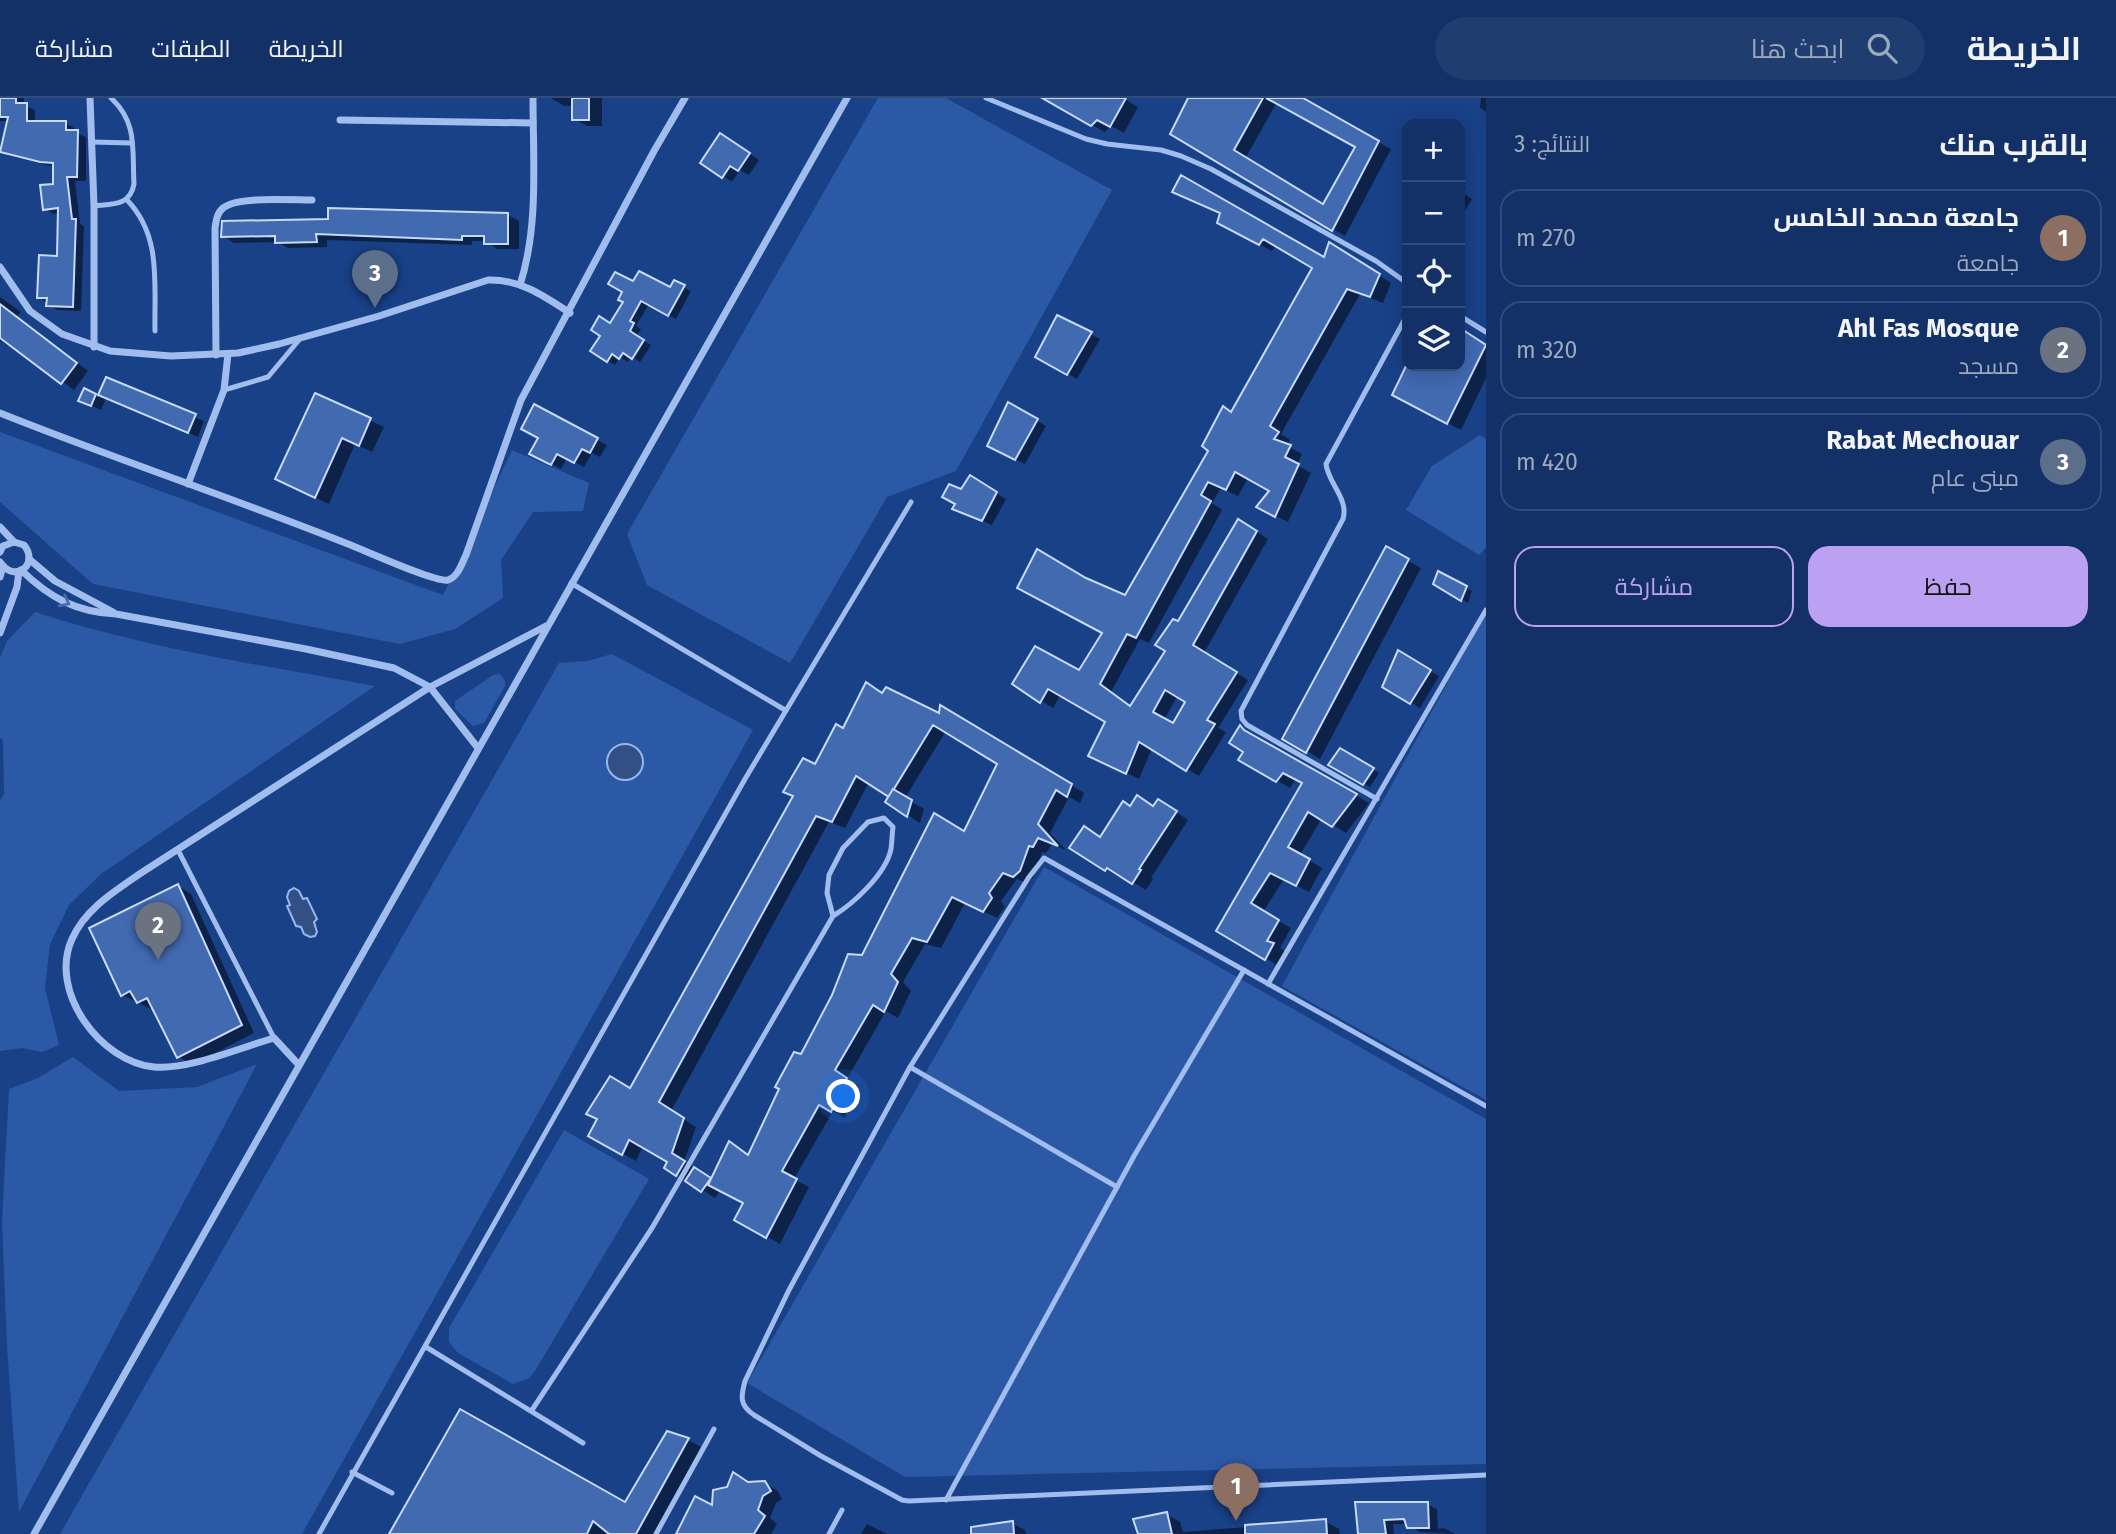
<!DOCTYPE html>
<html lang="ar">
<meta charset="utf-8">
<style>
body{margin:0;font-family:"Fira Sans",Cairo,sans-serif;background:#203d6f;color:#f1f3f6;direction:rtl}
.controls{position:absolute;right:21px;top:21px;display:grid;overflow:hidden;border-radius:14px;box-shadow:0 4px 18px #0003}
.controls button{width:63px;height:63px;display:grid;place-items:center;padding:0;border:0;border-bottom:2px solid #324c7a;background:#133166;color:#f1f3f6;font:35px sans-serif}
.you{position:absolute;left:844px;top:999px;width:24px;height:24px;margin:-18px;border:5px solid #fff;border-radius:50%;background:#1a73e8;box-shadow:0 0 0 10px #1a73e833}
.badge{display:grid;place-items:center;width:46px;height:46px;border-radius:50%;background:#bca0f2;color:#fff;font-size:23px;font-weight:700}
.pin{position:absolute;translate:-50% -58px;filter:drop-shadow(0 2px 4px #0008)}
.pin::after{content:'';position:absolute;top:37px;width:24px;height:21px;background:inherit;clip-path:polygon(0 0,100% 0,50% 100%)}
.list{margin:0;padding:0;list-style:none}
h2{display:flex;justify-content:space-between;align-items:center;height:91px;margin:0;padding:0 28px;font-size:30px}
h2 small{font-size:23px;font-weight:400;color:#9da9bf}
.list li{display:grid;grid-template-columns:46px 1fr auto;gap:21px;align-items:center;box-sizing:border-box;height:98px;margin:0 14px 14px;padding:0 14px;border:2px solid #324c7a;border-radius:21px}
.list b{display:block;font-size:26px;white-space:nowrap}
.list p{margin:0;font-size:23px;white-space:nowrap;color:#9da9bf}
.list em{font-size:23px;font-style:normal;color:#9da9bf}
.actions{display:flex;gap:14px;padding:21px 28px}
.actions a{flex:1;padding:16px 0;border:2px solid #bca0f2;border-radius:21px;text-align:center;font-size:24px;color:#bca0f2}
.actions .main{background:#bca0f2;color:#111}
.icon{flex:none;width:38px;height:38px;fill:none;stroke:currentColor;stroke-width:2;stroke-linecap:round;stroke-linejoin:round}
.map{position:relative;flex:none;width:1486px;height:1436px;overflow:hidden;direction:ltr}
header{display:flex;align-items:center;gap:42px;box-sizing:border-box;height:98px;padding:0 35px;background:#133166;border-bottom:2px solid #324c7a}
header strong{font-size:33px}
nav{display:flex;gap:38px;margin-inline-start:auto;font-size:24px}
.search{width:490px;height:63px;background:#203d6f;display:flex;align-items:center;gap:18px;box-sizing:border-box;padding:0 24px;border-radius:38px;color:#9da9bf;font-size:26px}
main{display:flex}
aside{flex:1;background:#133166}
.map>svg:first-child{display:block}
.green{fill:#2c59a6}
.water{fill:#335084;stroke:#94b7ef;stroke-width:2}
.shadow{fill:#0007;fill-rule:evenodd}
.building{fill:#426ab1;stroke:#c7daf9;stroke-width:2;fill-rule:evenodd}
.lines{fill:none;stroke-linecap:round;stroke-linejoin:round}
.lane{stroke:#a1bded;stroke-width:5}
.street{stroke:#a1bded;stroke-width:7}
.oneway{stroke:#496cab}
</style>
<header>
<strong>الخريطة</strong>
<div class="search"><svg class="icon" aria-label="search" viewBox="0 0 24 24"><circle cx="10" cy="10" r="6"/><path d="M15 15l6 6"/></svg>ابحث هنا</div>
<nav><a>الخريطة</a><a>الطبقات</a><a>مشاركة</a></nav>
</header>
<main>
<aside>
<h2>بالقرب منك<small>النتائج: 3</small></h2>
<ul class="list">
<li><span class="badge" style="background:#8d6e63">1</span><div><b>جامعة محمد الخامس</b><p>جامعة</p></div><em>270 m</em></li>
<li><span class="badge" style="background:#6b7280">2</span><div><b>Ahl Fas Mosque</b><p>مسجد</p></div><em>320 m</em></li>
<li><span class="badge" style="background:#5c6f8a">3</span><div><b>Rabat Mechouar</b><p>مبنى عام</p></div><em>420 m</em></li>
</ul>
<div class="actions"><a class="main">حفظ</a><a>مشاركة</a></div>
</aside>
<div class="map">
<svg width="1486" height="1436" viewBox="0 0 1486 1436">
<rect width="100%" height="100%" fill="#194188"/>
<g class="green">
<polygon points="878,0 946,0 1112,92 956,373 887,399 790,565 647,487 627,436"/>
<polygon points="0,334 443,497 512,352 589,385 583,413 533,414 501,462 503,500 455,531 400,546 93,486 0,404"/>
<polygon points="1480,337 1486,341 1486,449 1479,457 1406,412 1432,368"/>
<path d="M35,514C145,550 261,567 375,588L101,776L69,807L50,846L45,890L59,947L42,954L22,950L0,953V702L4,696L3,642L0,640V560L7,543Z"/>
<polygon points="1486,514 1486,1002 1282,888"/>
<polygon points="612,556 753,632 302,1436 60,1436 559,565 587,563"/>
<polygon points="500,576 505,583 505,588 484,625 473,628 455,611 455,603 493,577"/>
<polygon points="1044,769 1486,1021 1486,1366 905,1379 747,1285"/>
<polygon points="73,959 119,993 197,989 257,966 19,1414 7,1249 2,1123 9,991 38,980"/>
<polygon points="564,1032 649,1081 535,1273 529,1280 513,1286 458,1255 449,1244 449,1230"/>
</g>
<g class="water">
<circle cx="625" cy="664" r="18"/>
<polygon points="294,790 299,793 303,801 307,800 317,821 314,824 317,834 315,838 310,839 304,836 301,829 296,828 287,808 290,807 287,799 289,793"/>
</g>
<g class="shadow">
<polygon points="0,0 24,0 24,7 35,12 35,25 65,25 74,30 74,34 86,39 86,83 75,83 80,126 84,128 81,213 57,212 39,199 59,159 59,115 54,116 45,111 55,87 55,69 10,58 1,53 9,23 0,23"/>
<polygon points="551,0 602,0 602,28 587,28 574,21 574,8 564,8"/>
<polygon points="1044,0 1123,0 1138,9 1124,35 1111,28 1105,34"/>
<path d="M1191,0H1299L1391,51L1345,138L1173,36ZM1277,4L1358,49L1324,108L1245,61Z"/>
<polygon points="1481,0 1486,0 1486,14 1480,10"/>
<polygon points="730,43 759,62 749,77 740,72 732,84 723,78"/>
<polygon points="1460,86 1466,90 1463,95 1472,101 1463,116 1460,114"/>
<polygon points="330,112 508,117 519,123 519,151 497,151 486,143 472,143 472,147 327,142 327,149 288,150 277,144 234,145 223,138 329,122"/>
<path d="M1219,125L1324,161L1342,154L1391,185L1383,205L1360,196L1281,336L1290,342L1287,348L1302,356L1297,367L1311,375L1288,424L1270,415L1271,393L1248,380L1238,398L1221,390L1212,405L1222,412L1149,545L1140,541L1111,594L1132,610L1167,553L1179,526L1251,430L1268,441L1204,555L1248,582L1218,630L1226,634L1199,678L1152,650L1139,681L1103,664L1107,623L1061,596L1053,610L1014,585L1080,575L1104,535L1086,482L1125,499L1314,169L1276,147L1272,153ZM1178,597L1188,603L1173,628L1164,622Z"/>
<polygon points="674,184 691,193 676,221 649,206 636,228 641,231 636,238 651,247 640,264 631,258 628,264 620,259 615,267 592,253 611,227 634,186 670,192"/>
<polygon points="0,199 21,214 17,218 88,273 74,292 17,250 15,252 0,243"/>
<polygon points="1058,219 1100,241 1077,281 1037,258"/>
<polygon points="1460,231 1486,247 1486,280 1461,332 1394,297 1408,268 1460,268"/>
<polygon points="107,281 204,323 198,339 106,300 101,312 90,307 84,293 99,299"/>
<polygon points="316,297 384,329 372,354 355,346 329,406 290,388"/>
<polygon points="1009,306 1046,328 1025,366 999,353"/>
<polygon points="535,309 607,347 600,359 592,355 584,369 567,360 561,371 532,355 540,340"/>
<polygon points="971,380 1006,401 992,427 955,411"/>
<polygon points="1387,451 1421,470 1320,661 1285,640"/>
<polygon points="1439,475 1472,493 1468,505 1435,485"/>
<polygon points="1399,555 1439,578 1420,610 1384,588"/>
<path d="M883,596L941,618L942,610L1084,695L1080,705L1069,699L1050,735L1066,752L1052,746L1046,755L1042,754L1033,780L1027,785L1017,781L1001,803L1005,809L997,820L965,805L941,850L925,846L903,884L911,893L898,920L886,913L847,981L859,988L845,1020L833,1013L794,1081L809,1089L780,1146L736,1121L745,1105L720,1092L715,1100L667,1069L669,1064L643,1048L636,1063L591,1038L631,992L816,668L843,632ZM946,633L999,665L965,735L863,859L802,958L749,1058L712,1082L684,1064L696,1029L671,1013L829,724L845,730L869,684L891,698L888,704L920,725L924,711L905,700Z"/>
<polygon points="1240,629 1369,705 1346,735 1322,720 1300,757 1322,770 1309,794 1284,781 1263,814 1291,830 1280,850 1286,854 1279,868 1218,833 1304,685 1296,681 1290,690 1241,662 1246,653"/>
<polygon points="1340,653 1379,675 1370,689 1330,666"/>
<polygon points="1149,707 1172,711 1188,722 1151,780 1153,781 1146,792 1121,777 1119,779 1072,750 1101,741 1131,710"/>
<polygon points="178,788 191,796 254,935 192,967 179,959 154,910 151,911 122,897"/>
<polygon points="668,1335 688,1342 701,1349 653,1436 391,1436 626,1407"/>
<polygon points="765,1385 778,1393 782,1401 776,1405 770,1420 777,1426 771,1436 678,1436 749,1386"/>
<polygon points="1357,1406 1427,1406 1437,1411 1438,1431 1444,1430 1455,1436 1419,1434 1408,1426 1393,1426 1394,1436 1360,1436"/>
<polygon points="1166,1416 1180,1424 1183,1434 1325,1423 1339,1431 1340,1436 1140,1436"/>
<polygon points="1012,1425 1025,1432 1026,1436 970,1436 969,1431"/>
<polygon points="867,1426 887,1436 861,1436"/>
</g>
<g class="building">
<polygon points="0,0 16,0 16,5 27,5 27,23 66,23 66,32 78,32 77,79 67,79 72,121 76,121 73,209 46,208 47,200 37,200 39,157 57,158 58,110 43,112 40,87 53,86 53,65 40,64 0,54 8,19 0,19"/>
<rect x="572" y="0" width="17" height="22"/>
<polygon points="1042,0 1126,0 1110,29 1097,22 1091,28"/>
<polygon points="1188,0 1263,0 1234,52 1323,106 1355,49 1266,0 1303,0 1379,43 1332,133 1170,36"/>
<polygon points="720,35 750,55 738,73 730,68 722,80 700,65"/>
<path d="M1181,77L1324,159L1329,144L1380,176L1370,199L1347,191L1270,328L1279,334L1274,341L1291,347L1285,359L1299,366L1275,419L1256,409L1269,393L1235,374L1226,392L1208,384L1201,397L1211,403L1136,540L1127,536L1100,586L1130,608L1165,553L1155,547L1173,521L1178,523L1238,421L1257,433L1193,547L1237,574L1207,622L1215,626L1186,673L1139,644L1126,676L1088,658L1105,624L1048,591L1040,605L1012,586L1035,548L1079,572L1102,535L1017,490L1037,451L1086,480L1125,497L1208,353L1202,348L1223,308L1231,314L1312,170L1263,141L1259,147L1217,125L1220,115L1172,94ZM1165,592L1185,604L1173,625L1153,614Z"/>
<polygon points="328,110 508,115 508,146 484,146 484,138 462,138 462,142 316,136 317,144 275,145 275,138 221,139 222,123 328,121"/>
<polygon points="639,173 670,189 674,182 685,187 668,218 641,203 630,223 634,225 630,233 644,242 632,261 623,255 619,261 612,256 607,264 590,253 600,238 591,232 599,218 610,225 623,204 618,202 622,194 608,186 615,174 633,183"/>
<polygon points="0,206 77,265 61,286 0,240"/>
<polygon points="1057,217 1092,234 1067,277 1035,259"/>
<polygon points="1460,230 1486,247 1447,326 1392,297 1406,268 1460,268"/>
<polygon points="106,279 196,316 188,335 98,297"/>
<polygon points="84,290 96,296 91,308 78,303"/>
<polygon points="315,295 371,320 359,348 342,340 315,400 275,381"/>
<polygon points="1008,304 1038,321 1015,362 987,348"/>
<polygon points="534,306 598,340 590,355 582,351 574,365 557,356 551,367 529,356 538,340 521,331"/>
<polygon points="970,377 997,394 982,423 952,411 955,406 942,399 949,386 961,391"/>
<polygon points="1386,448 1409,461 1306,655 1282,641"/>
<polygon points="1438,473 1467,488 1461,503 1433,486"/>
<polygon points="1398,552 1431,572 1410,606 1382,589"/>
<polygon points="866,584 882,595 886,589 939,615 940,607 1072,686 1067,699 1056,692 1038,726 1058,748 1038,740 1033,749 1029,748 1020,773 1013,779 1003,775 989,795 992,800 983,814 952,799 927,844 912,840 891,876 898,884 884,914 873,907 835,972 847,980 831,1014 819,1007 782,1073 797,1081 766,1140 734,1122 743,1105 708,1087 729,1043 748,1057 779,991 775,989 794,954 801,956 832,897 848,856 862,857 934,715 964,733 997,666 933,627 889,699 856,678 832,724 816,718 659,1004 684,1020 672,1055 685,1063 676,1078 664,1070 667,1064 629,1042 622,1057 588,1038 597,1021 586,1016 610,978 630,990 793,698 783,694 803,660 815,666 836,626 843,630"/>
<polygon points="1240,627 1244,632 1357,696 1332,729 1308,714 1288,749 1310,761 1296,788 1270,775 1251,805 1279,822 1267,843 1274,845 1265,862 1216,833 1302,685 1283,675 1276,684 1238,662 1243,654 1229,645"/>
<polygon points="1340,650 1374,670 1363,687 1328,667"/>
<polygon points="893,691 912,702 907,719 885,704"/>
<polygon points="1137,697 1153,708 1158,701 1177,713 1139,771 1141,772 1132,786 1107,770 1105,773 1069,750 1084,728 1100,739 1123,703 1130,708"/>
<polygon points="178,786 242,927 177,960 147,900 137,905 130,893 121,898 89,830"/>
<polygon points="694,1069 711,1080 701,1094 685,1083"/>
<polygon points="460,1311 625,1404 667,1333 689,1340 636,1436 609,1436 593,1423 587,1436 389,1436"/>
<polygon points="733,1374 748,1384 765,1383 771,1393 763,1398 758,1412 765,1418 754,1436 676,1436 695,1398 712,1407 713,1392 727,1389"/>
<polygon points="1355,1404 1428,1404 1429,1430 1407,1430 1404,1421 1384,1422 1386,1436 1358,1436"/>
<polygon points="1167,1414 1172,1436 1138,1436 1133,1421"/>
<polygon points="1326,1421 1327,1436 1245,1436 1245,1427"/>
<polygon points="1013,1423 1014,1436 971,1436 971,1429"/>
</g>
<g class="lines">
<g class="lane">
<polyline points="986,0 1086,41 1107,46 1161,52 1181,58 1211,71 1376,163 1407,185"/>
<polyline points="92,44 132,45"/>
<path d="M127,102C162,138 154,186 155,233"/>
<path d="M94,108C113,106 130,108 134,86C132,51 138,25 111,0"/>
<polyline points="1460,218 1486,234"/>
<polyline points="224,292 268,279 299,242"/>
<polyline points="571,485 785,612"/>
<path d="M1377,701L1247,627L1242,621L1241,613L1343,421C1349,401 1328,385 1326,366L1407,217"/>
<polyline points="178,752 274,940"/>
<polyline points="1268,886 1486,512"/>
<polyline points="910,969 1117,1089"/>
<path d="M1486,1008L1044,760L1029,779L910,969L789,1192L745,1283C741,1298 739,1307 754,1317L821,1358L902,1402L909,1403L1486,1377"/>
<polyline points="426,1249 583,1345"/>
<path d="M532,1312L652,1130L833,818C853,806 886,776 891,751C892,744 892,736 893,729L884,720L868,724L843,750L829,777L827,795L833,818"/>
<polyline points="352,1374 392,1395"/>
<polyline points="946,1402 1134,1058 1244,872"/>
<polyline points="319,1436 745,681 911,404"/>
<polyline points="656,1436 714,1331"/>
<polyline points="829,1436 842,1412"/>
</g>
<g class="street">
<polyline points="90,0 94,108 94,249"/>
<polyline points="340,22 533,25"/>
<path d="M0,169L30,213L62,236L110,253L171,258L238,255L279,246L379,218L488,182C520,181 544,198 570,215"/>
<path d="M520,187C539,128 533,62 533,0"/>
<path d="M216,257L215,130C216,123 217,115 223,110C237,98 292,102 312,102"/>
<path d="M0,315C115,361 233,400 348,446C364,452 436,485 448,482C458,479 462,465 466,457L521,302L654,53L685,0"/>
<polyline points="188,386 224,292 228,256"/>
<path d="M0,429L14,444L24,447C40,467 14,486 0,464"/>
<polyline points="0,454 3,448 14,444"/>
<polyline points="29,461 55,483 113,514"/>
<path d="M21,472C50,500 76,514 116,516L306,551L394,570L430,589L478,650"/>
<polyline points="0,479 3,468"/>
<polyline points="0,535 17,489 19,473"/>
<path d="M299,967L274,940C239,950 189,972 154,969C101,964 48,894 72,841C85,811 115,793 141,775L430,589L546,528"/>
<polyline points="34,1436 847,0"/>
</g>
</g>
<defs><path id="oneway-chevron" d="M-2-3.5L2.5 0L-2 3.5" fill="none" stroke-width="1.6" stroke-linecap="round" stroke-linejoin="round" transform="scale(1.75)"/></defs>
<use class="oneway" href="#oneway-chevron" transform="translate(65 504) rotate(27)"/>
</svg>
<div class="controls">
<button>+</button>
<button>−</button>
<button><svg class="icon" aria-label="locate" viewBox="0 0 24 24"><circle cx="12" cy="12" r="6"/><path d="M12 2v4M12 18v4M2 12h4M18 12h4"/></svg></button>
<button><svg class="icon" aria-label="layers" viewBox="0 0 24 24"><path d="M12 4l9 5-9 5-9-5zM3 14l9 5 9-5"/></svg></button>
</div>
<div class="you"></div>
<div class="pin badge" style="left:1236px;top:1423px;background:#8d6e63">1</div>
<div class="pin badge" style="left:158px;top:862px;background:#6b7280">2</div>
<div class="pin badge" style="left:375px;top:210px;background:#5c6f8a">3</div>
</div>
</main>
